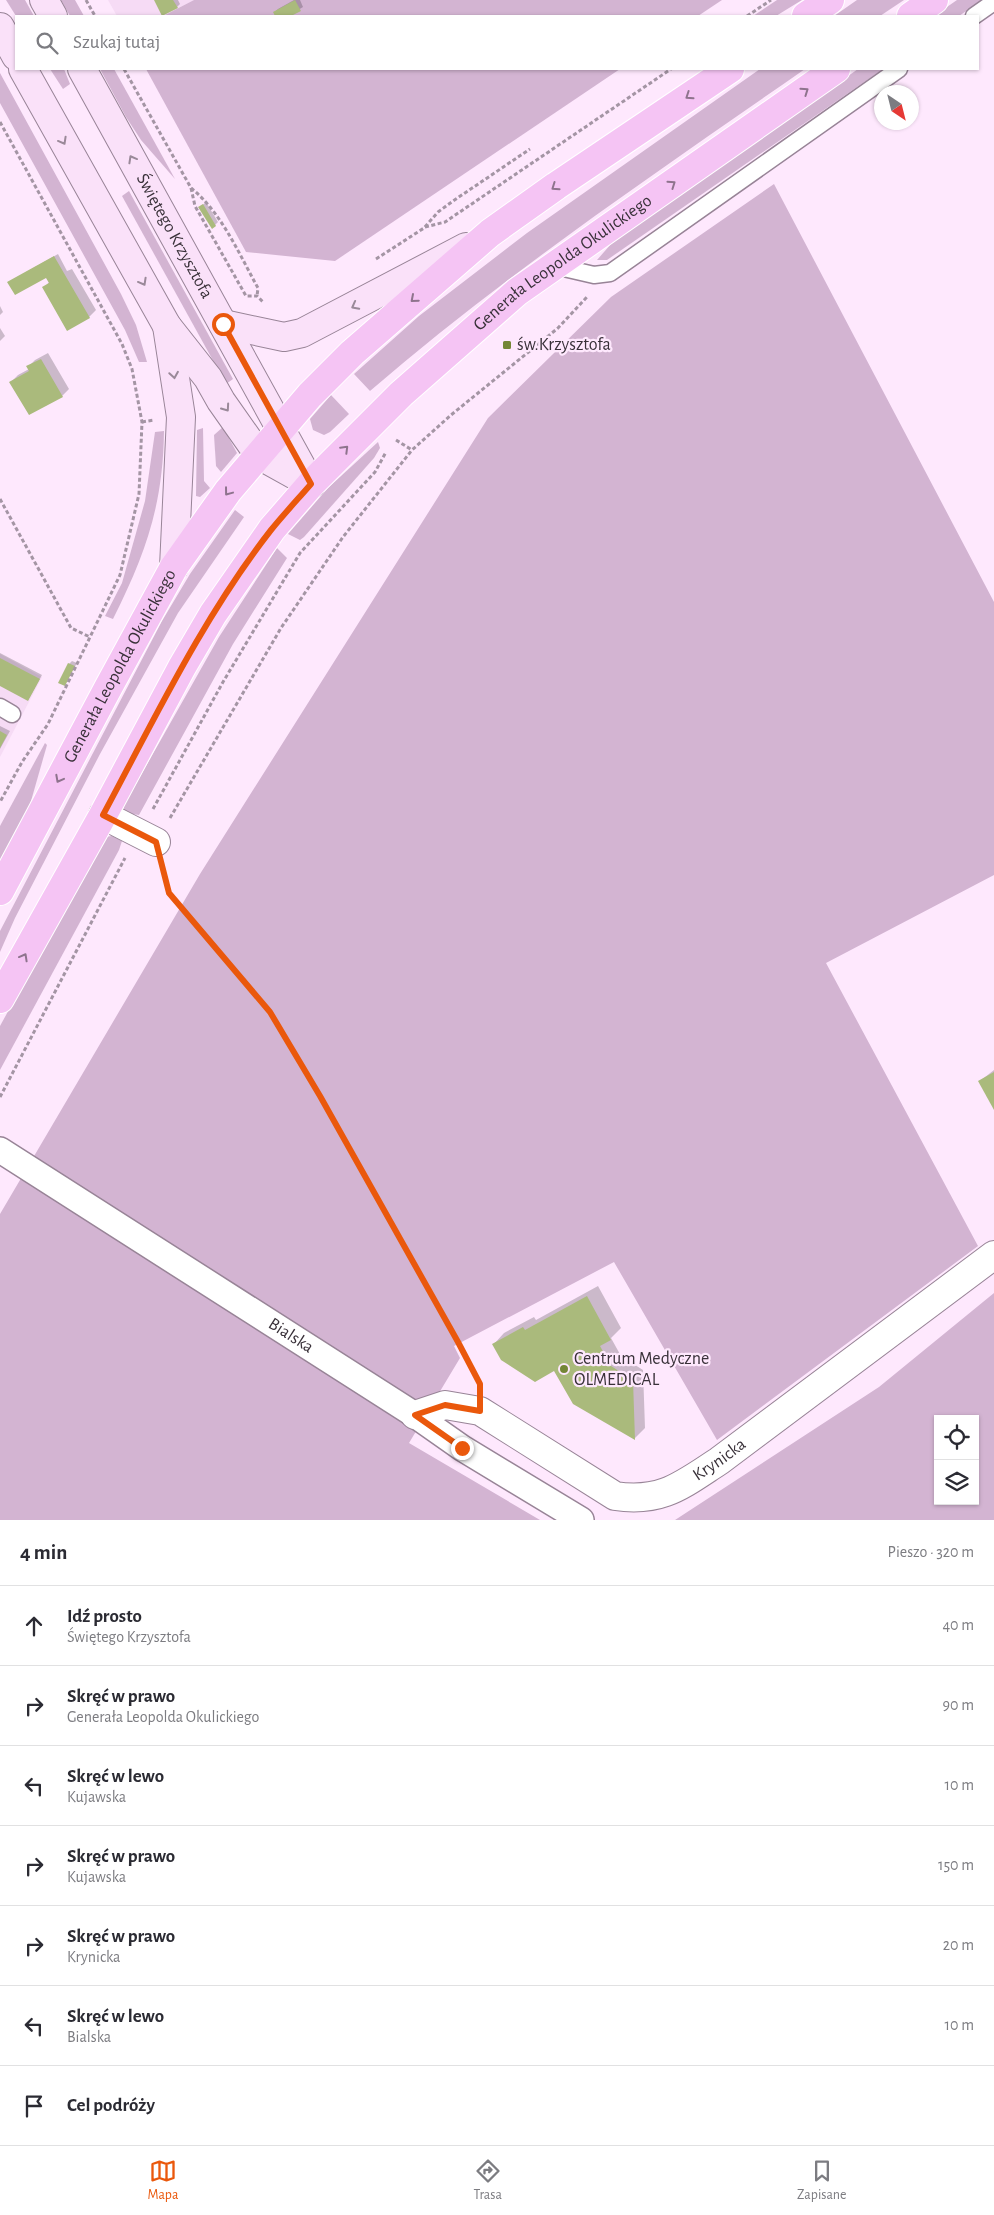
<!DOCTYPE html>
<html lang="pl">
<meta charset="utf-8">
<style>
body{margin:0;font-family:"Alegreya Sans",sans-serif;background:#f7f7f7;color:#2b2b33}
.controls{position:absolute;right:15px;bottom:15px;display:grid;overflow:hidden;border-radius:0px;box-shadow:0 1px 4px #0004}
.controls button{width:45px;height:45px;display:grid;place-items:center;padding:0;border:0;border-bottom:1px solid #e1e1e2;background:#fff;color:#2b2b33;font:25px sans-serif}
.compass{position:absolute;left:874px;top:85px;width:45px;height:45px;border-radius:50%;background:#fff;box-shadow:0 1px 4px #0004;rotate:145deg}
.stop{position:absolute;width:15px;height:15px;margin:-11px;border:4px solid #ea580c;border-radius:50%;background:#fff}
.stop.end{background:#ea580c;border-color:#fff;box-shadow:0 1px 5px #0008}
.list{margin:0;padding:0;list-style:none}
h2{display:flex;justify-content:space-between;align-items:center;height:65px;margin:0;padding:0 20px;font-size:21px}
h2 small{font-size:16px;font-weight:400;color:#7c7c81}
.list li{display:grid;grid-template-columns:32px 1fr auto;gap:15px;align-items:center;box-sizing:border-box;height:80px;padding:0 20px;border-top:1px solid #e1e1e2}
.list b{display:block;font-size:19px;white-space:nowrap}
.list p{margin:0;font-size:16px;white-space:nowrap;color:#7c7c81}
.list em{font-size:16px;font-style:normal;color:#7c7c81}
.icon{flex:none;width:28px;height:28px;fill:none;stroke:currentColor;stroke-width:2;stroke-linecap:round;stroke-linejoin:round}
.map{position:relative;flex:none;width:994px;height:1520px;overflow:hidden}
.search{position:absolute;background:#fff;box-shadow:0 1px 4px #0004;left:15px;right:15px;top:15px;height:55px;display:flex;align-items:center;gap:12px;box-sizing:border-box;padding:0 18px;border-radius:0px;color:#7c7c81;font-size:19px}
.sheet{height:625px;background:#fff}
nav{display:flex;justify-content:space-around;align-items:center;box-sizing:border-box;height:70px;border-top:1px solid #e1e1e2;background:#fff;font-size:14px;color:#7c7c81}
nav a{display:grid;justify-items:center;gap:2px}
nav .on{color:#ea580c}
.map>svg:first-child{display:block}
.built{fill:#f6dbf5}
.green{fill:#d3b4d2;fill-rule:evenodd}
.shadow{fill:#0003}
.building{fill:#aaba7c}
.lines{fill:none;stroke-linecap:round;stroke-linejoin:round}
.service-casing{stroke:#988497;stroke-width:19}
.pedestrian-casing{stroke:#988497;stroke-width:28}
.minor-casing{stroke:#988497;stroke-width:30}
.secondary-casing{stroke:#988497;stroke-width:30}
.primary-casing{stroke:#fff;stroke-width:30}
.path{stroke:#a495a4;stroke-width:3;stroke-dasharray:4 2.5;stroke-linecap:butt}
.service{stroke:#fff;stroke-width:16}
.pedestrian{stroke:#fff;stroke-width:25}
.minor{stroke:#fff;stroke-width:28}
.secondary{stroke:#fae1f9;stroke-width:28}
.primary{stroke:#f5c4f4;stroke-width:28}
.oneway{stroke:#8e738d}
.oneway2{stroke:#9a8999}
.route{stroke:#ea580c;stroke-width:6}
.poi-dot{fill:#748636;stroke:#fee8fd;stroke-width:2}
.labels{text-anchor:middle;dominant-baseline:central;stroke-width:4.5;stroke-linejoin:round;paint-order:stroke}
.street-label{font-size:18px;fill:#393139;stroke:#fee8fd}
.poi-label{font-size:18px;fill:#393139;stroke:#fee8fd;text-anchor:start}
</style>
<div class="map">
<svg width="994" height="1520" viewBox="0 0 994 1520">
<rect width="100%" height="100%" fill="#fee8fd"/>
<g class="built">
<polygon points="108,0 194,0 163,16 117,16"/>
<polygon points="0,654 42,677 0,757"/>
</g>
<g class="green">
<polygon points="6,0 25,0 34,16 16,16"/>
<polygon points="61,0 75,0 84,16 70,16"/>
<polygon points="194,0 722,0 698,16 163,16"/>
<polygon points="777,0 802,0 776,16 753,16"/>
<polygon points="857,0 904,0 880,16 834,16"/>
<polygon points="957,0 982,0 959,16 934,16"/>
<polygon points="50,69 64,69 70,84 63,89"/>
<polygon points="100,69 114,69 175,179 141,140 126,117"/>
<polygon points="146,69 620,69 335,261 246,252"/>
<path d="M760,69H805C657,172 507,273 370,391L354,374L419,316L527,233Z"/>
<polygon points="858,69 883,69 607,260 597,260 611,244"/>
<polygon points="0,73 121,294 136,325 147,362 139,362 125,330 0,103"/>
<polygon points="774,184 994,602 994,875 826,963 978,1246 717,1440 614,1262 454,1346 460,1358 409,1443 540,1520 0,1520 0,1214 200,874 488,418 611,297"/>
<polygon points="129,191 233,379 226,384 122,196"/>
<polygon points="331,395 349,414 330,432 324,435 313,430 310,419"/>
<polygon points="223,427 237,453 221,472 216,466 214,435"/>
<polygon points="203,428 204,481 210,488 200,497 196,496 197,430"/>
<path d="M164,431C163,505 146,553 113,619L105,616L122,583L145,501L155,432Z"/>
<polygon points="378,442 380,448 374,458 304,537 300,540 288,534 328,488"/>
<polygon points="235,510 244,517 178,613 100,754 15,918 0,952 0,931 162,621 190,574"/>
<polygon points="277,548 287,558 233,644 139,815 127,813 124,810 124,805 219,637"/>
<polygon points="45,743 47,745 29,808 0,865 0,826"/>
<polygon points="112,836 122,841 119,850 0,1070 0,1026 104,837"/>
<path d="M994,1293V1520H675L879,1387ZM938,1419H975V1501H938Z"/>
</g>
<g class="shadow">
<polygon points="155,0 178,0 180,4 177,7"/>
<polygon points="294,0 300,0 303,7 288,16 277,16 275,12 278,9"/>
<polygon points="206,202 218,222 215,225 200,207"/>
<polygon points="58,254 67,271 72,269 96,310 89,317 44,288 50,281 47,276 9,282"/>
<polygon points="0,306 3,312 0,315"/>
<polygon points="0,328 5,336 0,341"/>
<polygon points="48,353 69,389 62,396 11,382 18,375 29,369 28,367 35,360"/>
<polygon points="0,653 42,675 28,700 0,685"/>
<polygon points="72,661 77,663 65,684 69,664"/>
<polygon points="0,726 10,731 0,749"/>
<polygon points="994,1070 994,1107 980,1081"/>
<polygon points="598,1286 621,1328 611,1338 621,1356 643,1370 645,1428 635,1438 554,1369 494,1344 504,1333 534,1317 536,1320"/>
</g>
<g class="building">
<polygon points="154,0 173,0 178,8 162,16"/>
<polygon points="295,0 301,11 291,16 275,16 273,12"/>
<polygon points="203,204 216,226 212,229 198,207"/>
<polygon points="54,256 90,318 67,331 42,287 49,283 46,278 15,295 7,282"/>
<polygon points="41,359 63,397 29,415 9,382 29,371 26,366"/>
<polygon points="0,658 40,679 28,701 0,686"/>
<polygon points="68,663 75,666 65,686 58,683"/>
<polygon points="0,731 7,735 0,748"/>
<polygon points="994,1072 994,1110 978,1081"/>
<polygon points="587,1296 611,1340 600,1346 611,1366 633,1380 635,1440 573,1404 554,1371 535,1382 501,1360 492,1344 523,1327 525,1330"/>
</g>
<g class="lines">
<g class="service-casing">
<g id="service">
<polyline points="974,16 994,2"/>
<polyline points="555,266 594,275 610,273 899,69"/>
<polyline points="0,707 12,714"/>
</g>
</g>
<g class="pedestrian-casing">
<g id="pedestrian">
<path id="s1" d="M0,1150L415,1415L462,1448L581,1520"/>
</g>
</g>
<g class="minor-casing">
<g id="minor">
<polyline points="103,815 156,842"/>
<path id="s2" d="M415,1415L445,1405L480,1411L615,1496C662,1503 682,1485 719,1461L994,1255"/>
</g>
</g>
<g class="secondary-casing">
<g id="secondary">
<polyline points="44,0 53,16"/>
<polyline points="0,27 16,56"/>
<polyline points="23,69 167,326 208,378 221,401 259,455 311,484"/>
<path id="s3" d="M82,69L311,484"/>
<polyline points="223,324 284,337 302,333 466,247"/>
<polyline points="167,326 181,417 174,567"/>
</g>
</g>
<g class="primary-casing">
<g id="primary">
<polyline points="806,16 830,0"/>
<polyline points="911,16 934,0"/>
<path id="s4" d="M0,891L108,688L174,567L228,491L310,395L352,353L490,233L556,186L730,69"/>
<path id="s5" d="M0,999L103,815L182,667L213,614L272,529L311,484L401,394L517,292L836,69"/>
</g>
</g>
<g class="path">
<polyline points="86,0 95,16"/>
<polyline points="747,16 771,0"/>
<path d="M124,69L191,188C222,213 239,254 258,288L257,296"/>
<polyline points="0,122 122,344 132,369 142,422 139,494 120,575 48,724 22,762 0,802"/>
<polyline points="191,188 195,206 246,296 257,296 263,302"/>
<polyline points="425,227 445,222 671,69"/>
<polyline points="376,259 424,228 438,212 453,201 530,149"/>
<polyline points="142,422 154,420"/>
<polyline points="396,440 412,450"/>
<polyline points="0,499 71,628 90,637"/>
<polyline points="153,809 223,682 300,553 375,472 386,452"/>
<polyline points="170,818 281,628 343,537 412,450 451,415 558,328 587,297"/>
<polyline points="163,870 169,893 270,1012 320,1096 458,1342 478,1381"/>
<polyline points="0,1097 125,858"/>
</g>
<use href="#service" class="service"/>
<use href="#pedestrian" class="pedestrian"/>
<use href="#minor" class="minor"/>
<use href="#secondary" class="secondary"/>
<use href="#primary" class="primary"/>
</g>
<defs><path id="oneway-chevron" d="M-2-3.5L2.5 0L-2 3.5" fill="none" stroke-width="1.6" stroke-linecap="round" stroke-linejoin="round" transform="scale(1.25)"/></defs>
<g class="oneway">
<use href="#oneway-chevron" transform="translate(805 91) rotate(-35)"/>
<use href="#oneway-chevron" transform="translate(689 96) rotate(146)"/>
<use href="#oneway-chevron" transform="translate(672 184) rotate(-35)"/>
<use href="#oneway-chevron" transform="translate(555 187) rotate(145)"/>
<use href="#oneway-chevron" transform="translate(414 299) rotate(139)"/>
<use href="#oneway-chevron" transform="translate(345 449) rotate(-45)"/>
<use href="#oneway-chevron" transform="translate(228 492) rotate(127)"/>
<use href="#oneway-chevron" transform="translate(59 779) rotate(118)"/>
<use href="#oneway-chevron" transform="translate(24 957) rotate(-61)"/>
</g>
<g class="oneway2">
<use href="#oneway-chevron" transform="translate(63 141) rotate(61)"/>
<use href="#oneway-chevron" transform="translate(132 159) rotate(-119)"/>
<use href="#oneway-chevron" transform="translate(143 282) rotate(61)"/>
<use href="#oneway-chevron" transform="translate(355 306) rotate(152)"/>
<use href="#oneway-chevron" transform="translate(174 375) rotate(81)"/>
<use href="#oneway-chevron" transform="translate(226 408) rotate(55)"/>
</g>
<g class="lines">
<path class="route" d="M223,324L311,484C298,499 284,514 271,530C203,617 155,718 103,815L156,842L169,893L270,1012L320,1096L458,1342L480,1384V1411L445,1405L415,1415L462,1448"/>
</g>
<g class="poi-dot">
<rect x="502" y="340" width="10" height="10" rx="2.5"/>
<circle cx="564" cy="1369" r="5"/>
</g>
<g class="labels">
<g class="street-label">
<text stroke="none"><textPath href="#s3" startOffset="191">Świętego Krzysztofa</textPath></text>
<text stroke="none"><textPath href="#s5" startOffset="939">Generała Leopolda Okulickiego</textPath></text>
<text stroke="none"><textPath href="#s4" startOffset="255">Generała Leopolda Okulickiego</textPath></text>
<text stroke="none"><textPath href="#s1" startOffset="345">Bialska</textPath></text>
<text stroke="none"><textPath href="#s2" startOffset="341">Krynicka</textPath></text>
</g>
<g class="poi-label">
<text x="517" y="345">św.Krzysztofa</text>
<text x="574" y="1359">Centrum Medyczne<tspan x="574" dy="21">OLMEDICAL</tspan></text>
</g>
</g>
</svg>
<div class="controls">
<button><svg class="icon" aria-label="locate" viewBox="0 0 24 24"><circle cx="12" cy="12" r="6"/><path d="M12 2v4M12 18v4M2 12h4M18 12h4"/></svg></button>
<button><svg class="icon" aria-label="layers" viewBox="0 0 24 24"><path d="M12 4l9 5-9 5-9-5zM3 14l9 5 9-5"/></svg></button>
</div>
<svg class="compass" viewBox="-18 -18 36 36"><path d="M0-13l5 13h-10z" fill="#e53935"/><path d="M0 13l5-13h-10z" fill="#7c7c81"/></svg>
<div class="stop" style="left:223px;top:324px"></div>
<div class="stop end" style="left:462px;top:1448px"></div>
<div class="search"><svg class="icon" aria-label="search" viewBox="0 0 24 24"><circle cx="10" cy="10" r="6"/><path d="M15 15l6 6"/></svg>Szukaj tutaj</div>
</div>
<section class="sheet">
<h2>4 min<small>Pieszo · 320 m</small></h2>
<ul class="list">
<li><svg class="icon" aria-label="ahead" viewBox="0 0 24 24"><path d="M12 20V5M6 11l6-6 6 6"/></svg><div><b>Idź prosto</b><p>Świętego Krzysztofa</p></div><em>40 m</em></li>
<li><svg class="icon" aria-label="right" viewBox="0 0 24 24"><path d="M7 20v-9h11M14 6l5 5-5 5"/></svg><div><b>Skręć w prawo</b><p>Generała Leopolda Okulickiego</p></div><em>90 m</em></li>
<li><svg class="icon" aria-label="left" viewBox="0 0 24 24"><path d="M17 20v-9H6M10 6l-5 5 5 5"/></svg><div><b>Skręć w lewo</b><p>Kujawska</p></div><em>10 m</em></li>
<li><svg class="icon" aria-label="right" viewBox="0 0 24 24"><path d="M7 20v-9h11M14 6l5 5-5 5"/></svg><div><b>Skręć w prawo</b><p>Kujawska</p></div><em>150 m</em></li>
<li><svg class="icon" aria-label="right" viewBox="0 0 24 24"><path d="M7 20v-9h11M14 6l5 5-5 5"/></svg><div><b>Skręć w prawo</b><p>Krynicka</p></div><em>20 m</em></li>
<li><svg class="icon" aria-label="left" viewBox="0 0 24 24"><path d="M17 20v-9H6M10 6l-5 5 5 5"/></svg><div><b>Skręć w lewo</b><p>Bialska</p></div><em>10 m</em></li>
<li><svg class="icon" aria-label="arrive" viewBox="0 0 24 24"><path d="M6 21V4h12l-3 4 3 4H6"/></svg><div><b>Cel podróży</b></div></li>
</ul>
</section>
<nav>
<a class="on"><svg class="icon" aria-label="map" viewBox="0 0 24 24"><path d="M3 6l6-2 6 2 6-2v14l-6 2-6-2-6 2zM9 4v14M15 6v14"/></svg>Mapa</a>
<a><svg class="icon" aria-label="directions" viewBox="0 0 24 24"><path d="M12 3l9 9-9 9-9-9zM9 14v-3h6M13 9l2 2-2 2"/></svg>Trasa</a>
<a><svg class="icon" aria-label="saved" viewBox="0 0 24 24"><path d="M7 4h10v16l-5-4-5 4z"/></svg>Zapisane</a>
</nav>
